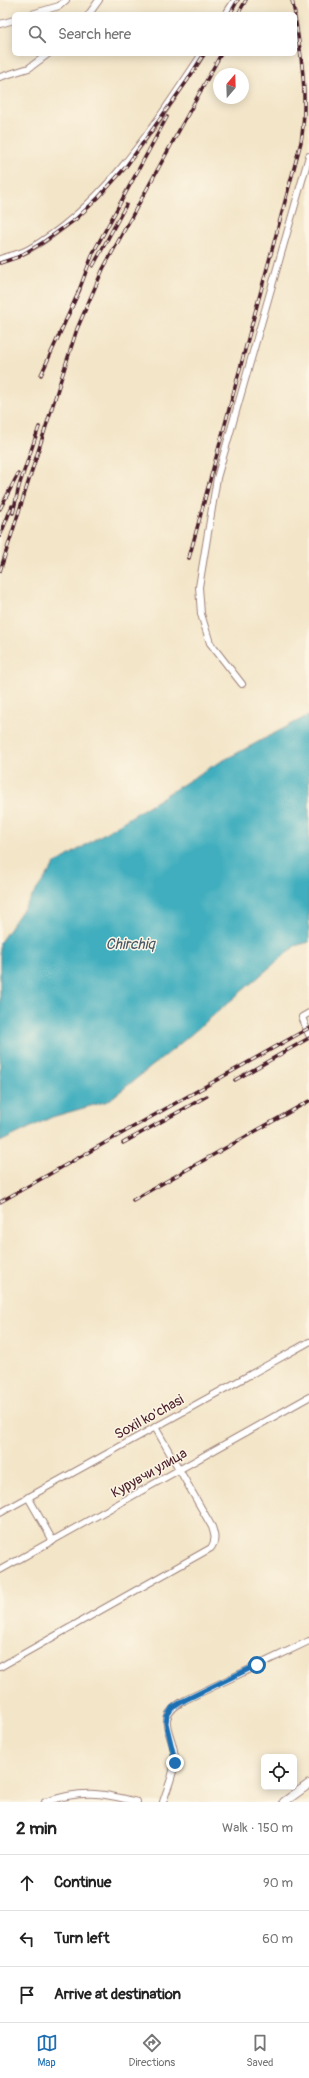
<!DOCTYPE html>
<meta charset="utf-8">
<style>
body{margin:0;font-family:Pangolin,sans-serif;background:#f6f6f6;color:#222}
.controls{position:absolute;right:12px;bottom:12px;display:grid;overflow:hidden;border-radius:6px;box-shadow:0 2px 10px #0003}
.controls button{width:36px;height:36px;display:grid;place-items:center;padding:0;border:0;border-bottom:1px solid #e0e0e0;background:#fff;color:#222;font:20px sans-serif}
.compass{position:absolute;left:213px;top:68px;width:36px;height:36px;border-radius:50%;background:#fff;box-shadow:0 2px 10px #0003;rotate:19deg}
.stop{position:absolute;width:12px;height:12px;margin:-9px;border:3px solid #1f6fb2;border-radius:50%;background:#fff}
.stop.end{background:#1f6fb2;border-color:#fff;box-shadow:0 1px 4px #0008}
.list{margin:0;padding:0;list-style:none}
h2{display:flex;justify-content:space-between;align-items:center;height:52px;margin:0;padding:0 16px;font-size:17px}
h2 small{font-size:13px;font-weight:400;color:#767676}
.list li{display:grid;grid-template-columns:26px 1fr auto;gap:12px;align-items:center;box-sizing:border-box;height:56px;padding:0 16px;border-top:1px solid #e0e0e0}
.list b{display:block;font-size:15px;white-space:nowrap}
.list em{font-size:13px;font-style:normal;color:#767676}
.icon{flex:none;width:22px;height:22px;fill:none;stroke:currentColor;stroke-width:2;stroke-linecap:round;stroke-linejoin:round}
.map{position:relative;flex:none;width:309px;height:1802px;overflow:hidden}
.search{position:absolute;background:#fff;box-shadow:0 2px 10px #0003;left:12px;right:12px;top:12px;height:44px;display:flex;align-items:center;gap:10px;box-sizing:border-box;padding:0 14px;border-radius:6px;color:#767676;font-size:15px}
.sheet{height:220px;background:#fff}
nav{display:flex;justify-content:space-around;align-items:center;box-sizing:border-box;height:56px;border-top:1px solid #e0e0e0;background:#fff;font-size:11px;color:#767676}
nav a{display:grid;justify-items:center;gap:2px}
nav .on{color:#1f6fb2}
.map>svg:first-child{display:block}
.water{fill:#40aebe;stroke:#456674}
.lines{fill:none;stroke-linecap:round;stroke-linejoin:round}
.street-casing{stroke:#9e827a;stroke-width:8}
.secondary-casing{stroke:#9e827a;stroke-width:10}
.street{stroke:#fff;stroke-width:6}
.secondary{stroke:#fff;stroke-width:8}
.rail-casing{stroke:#4a1f2b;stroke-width:3.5}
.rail{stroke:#fcf5e5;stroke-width:2;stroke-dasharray:6;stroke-linecap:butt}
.route{stroke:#1f6fb2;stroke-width:5}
.labels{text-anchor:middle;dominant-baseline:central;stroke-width:3;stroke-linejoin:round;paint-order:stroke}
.street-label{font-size:14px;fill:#4a1f2b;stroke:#fcf5e5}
.water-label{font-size:15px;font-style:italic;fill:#465866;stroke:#fcf5e5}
</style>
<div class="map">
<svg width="309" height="1802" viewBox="0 0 309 1802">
<rect width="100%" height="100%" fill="#fcf5e5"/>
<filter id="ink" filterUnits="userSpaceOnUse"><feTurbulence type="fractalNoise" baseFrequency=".025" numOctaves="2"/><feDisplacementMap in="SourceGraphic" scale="8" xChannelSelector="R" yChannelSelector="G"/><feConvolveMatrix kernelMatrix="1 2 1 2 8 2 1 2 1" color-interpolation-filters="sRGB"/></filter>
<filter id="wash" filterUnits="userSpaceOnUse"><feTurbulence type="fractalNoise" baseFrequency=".012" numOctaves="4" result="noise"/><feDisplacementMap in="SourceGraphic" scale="16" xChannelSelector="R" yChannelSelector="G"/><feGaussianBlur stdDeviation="0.9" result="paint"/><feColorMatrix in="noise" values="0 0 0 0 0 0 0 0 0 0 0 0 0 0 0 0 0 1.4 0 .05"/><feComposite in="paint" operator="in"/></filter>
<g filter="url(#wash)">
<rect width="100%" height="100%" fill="#f3e5c8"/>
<polygon class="water" points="309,715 309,942 295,946 175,1048 108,1101 52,1117 0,1142 0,942 55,864 211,767"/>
</g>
<g filter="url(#ink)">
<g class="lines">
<g class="street-casing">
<g id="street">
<polyline points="32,14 59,6 66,0"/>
<polyline points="89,14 99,0"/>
<polyline points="226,14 235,0"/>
<polyline points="0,24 14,20"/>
<polyline points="0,77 29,68 48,54"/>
<path d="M0,259C9,256 20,254 29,249C104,207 155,124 202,54"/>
<polyline points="242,684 210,643 201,614 199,587 217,478 309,156"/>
<polyline points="309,1013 302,1017 309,1035"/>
<polyline points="28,1497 53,1541"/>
<polyline points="0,1513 309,1342"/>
<polyline points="0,1570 309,1397"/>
<path d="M0,1667L211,1548C216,1540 215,1536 212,1527L155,1427"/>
<path d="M45,1802C81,1790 100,1792 137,1802"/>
<path d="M163,1802C167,1789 174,1774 175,1760C175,1732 151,1719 185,1700L309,1641"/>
</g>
</g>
<g class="secondary-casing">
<polyline id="secondary" points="284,1802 309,1784"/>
</g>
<use href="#street" class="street"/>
<use href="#secondary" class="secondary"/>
<g class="rail-casing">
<g id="rail">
<polyline points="292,0 295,14"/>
<polyline points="230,14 238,0"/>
<polyline points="238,14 246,0"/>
<polyline points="0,263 18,257 42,243 76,219 98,198 125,168 187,81 204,54"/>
<polyline points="93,266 126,205"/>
<polyline points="78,293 93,253 167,117"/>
<polyline points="41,375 80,289"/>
<polyline points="0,509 18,474"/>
<polyline points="13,513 19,486 39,427"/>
<polyline points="0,536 12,506"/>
<path d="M189,558L301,142C308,99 302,59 295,17"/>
<polyline points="0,571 77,329 103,269 221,54"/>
<polyline points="235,1080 309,1038"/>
<polyline points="123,1143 207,1096"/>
<polyline points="133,1200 309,1101"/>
<polyline points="0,1202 309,1028"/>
</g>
</g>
<use href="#rail" class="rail"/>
</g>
</g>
<g class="lines" filter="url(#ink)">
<polyline class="route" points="175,1763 174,1756 166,1723 167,1716 172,1708 185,1700 257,1665"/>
</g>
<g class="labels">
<g class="street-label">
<text transform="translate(149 1417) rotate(-29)">Soxil ko'chasi</text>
<text transform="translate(149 1473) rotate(-30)">Курувчи улица</text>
</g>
<g class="water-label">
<text x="130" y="944">Chirchiq</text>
</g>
</g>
</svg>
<div class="controls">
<button><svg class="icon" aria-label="locate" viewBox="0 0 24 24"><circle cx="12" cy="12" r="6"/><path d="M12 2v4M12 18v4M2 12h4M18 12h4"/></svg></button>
</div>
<svg class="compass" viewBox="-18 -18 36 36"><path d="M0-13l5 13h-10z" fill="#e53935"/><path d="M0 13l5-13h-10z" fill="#767676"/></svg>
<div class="stop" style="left:257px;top:1665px"></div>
<div class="stop end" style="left:175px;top:1763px"></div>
<div class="search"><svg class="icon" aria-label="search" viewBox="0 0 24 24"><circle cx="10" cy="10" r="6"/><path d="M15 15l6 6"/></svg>Search here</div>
</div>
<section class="sheet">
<h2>2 min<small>Walk · 150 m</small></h2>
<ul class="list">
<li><svg class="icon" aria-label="ahead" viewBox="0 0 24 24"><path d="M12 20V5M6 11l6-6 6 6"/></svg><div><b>Continue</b></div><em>90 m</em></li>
<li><svg class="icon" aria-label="left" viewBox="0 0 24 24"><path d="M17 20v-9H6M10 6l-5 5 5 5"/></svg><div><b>Turn left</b></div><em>60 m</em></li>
<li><svg class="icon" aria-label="arrive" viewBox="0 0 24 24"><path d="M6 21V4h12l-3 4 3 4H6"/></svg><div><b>Arrive at destination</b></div></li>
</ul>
</section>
<nav>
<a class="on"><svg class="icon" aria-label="map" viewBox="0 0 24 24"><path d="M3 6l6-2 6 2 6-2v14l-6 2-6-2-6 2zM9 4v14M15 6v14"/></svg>Map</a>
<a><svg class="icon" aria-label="directions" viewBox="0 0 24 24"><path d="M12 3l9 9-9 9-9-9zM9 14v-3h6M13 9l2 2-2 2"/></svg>Directions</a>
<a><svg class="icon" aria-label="saved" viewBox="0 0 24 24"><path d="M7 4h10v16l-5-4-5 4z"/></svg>Saved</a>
</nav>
